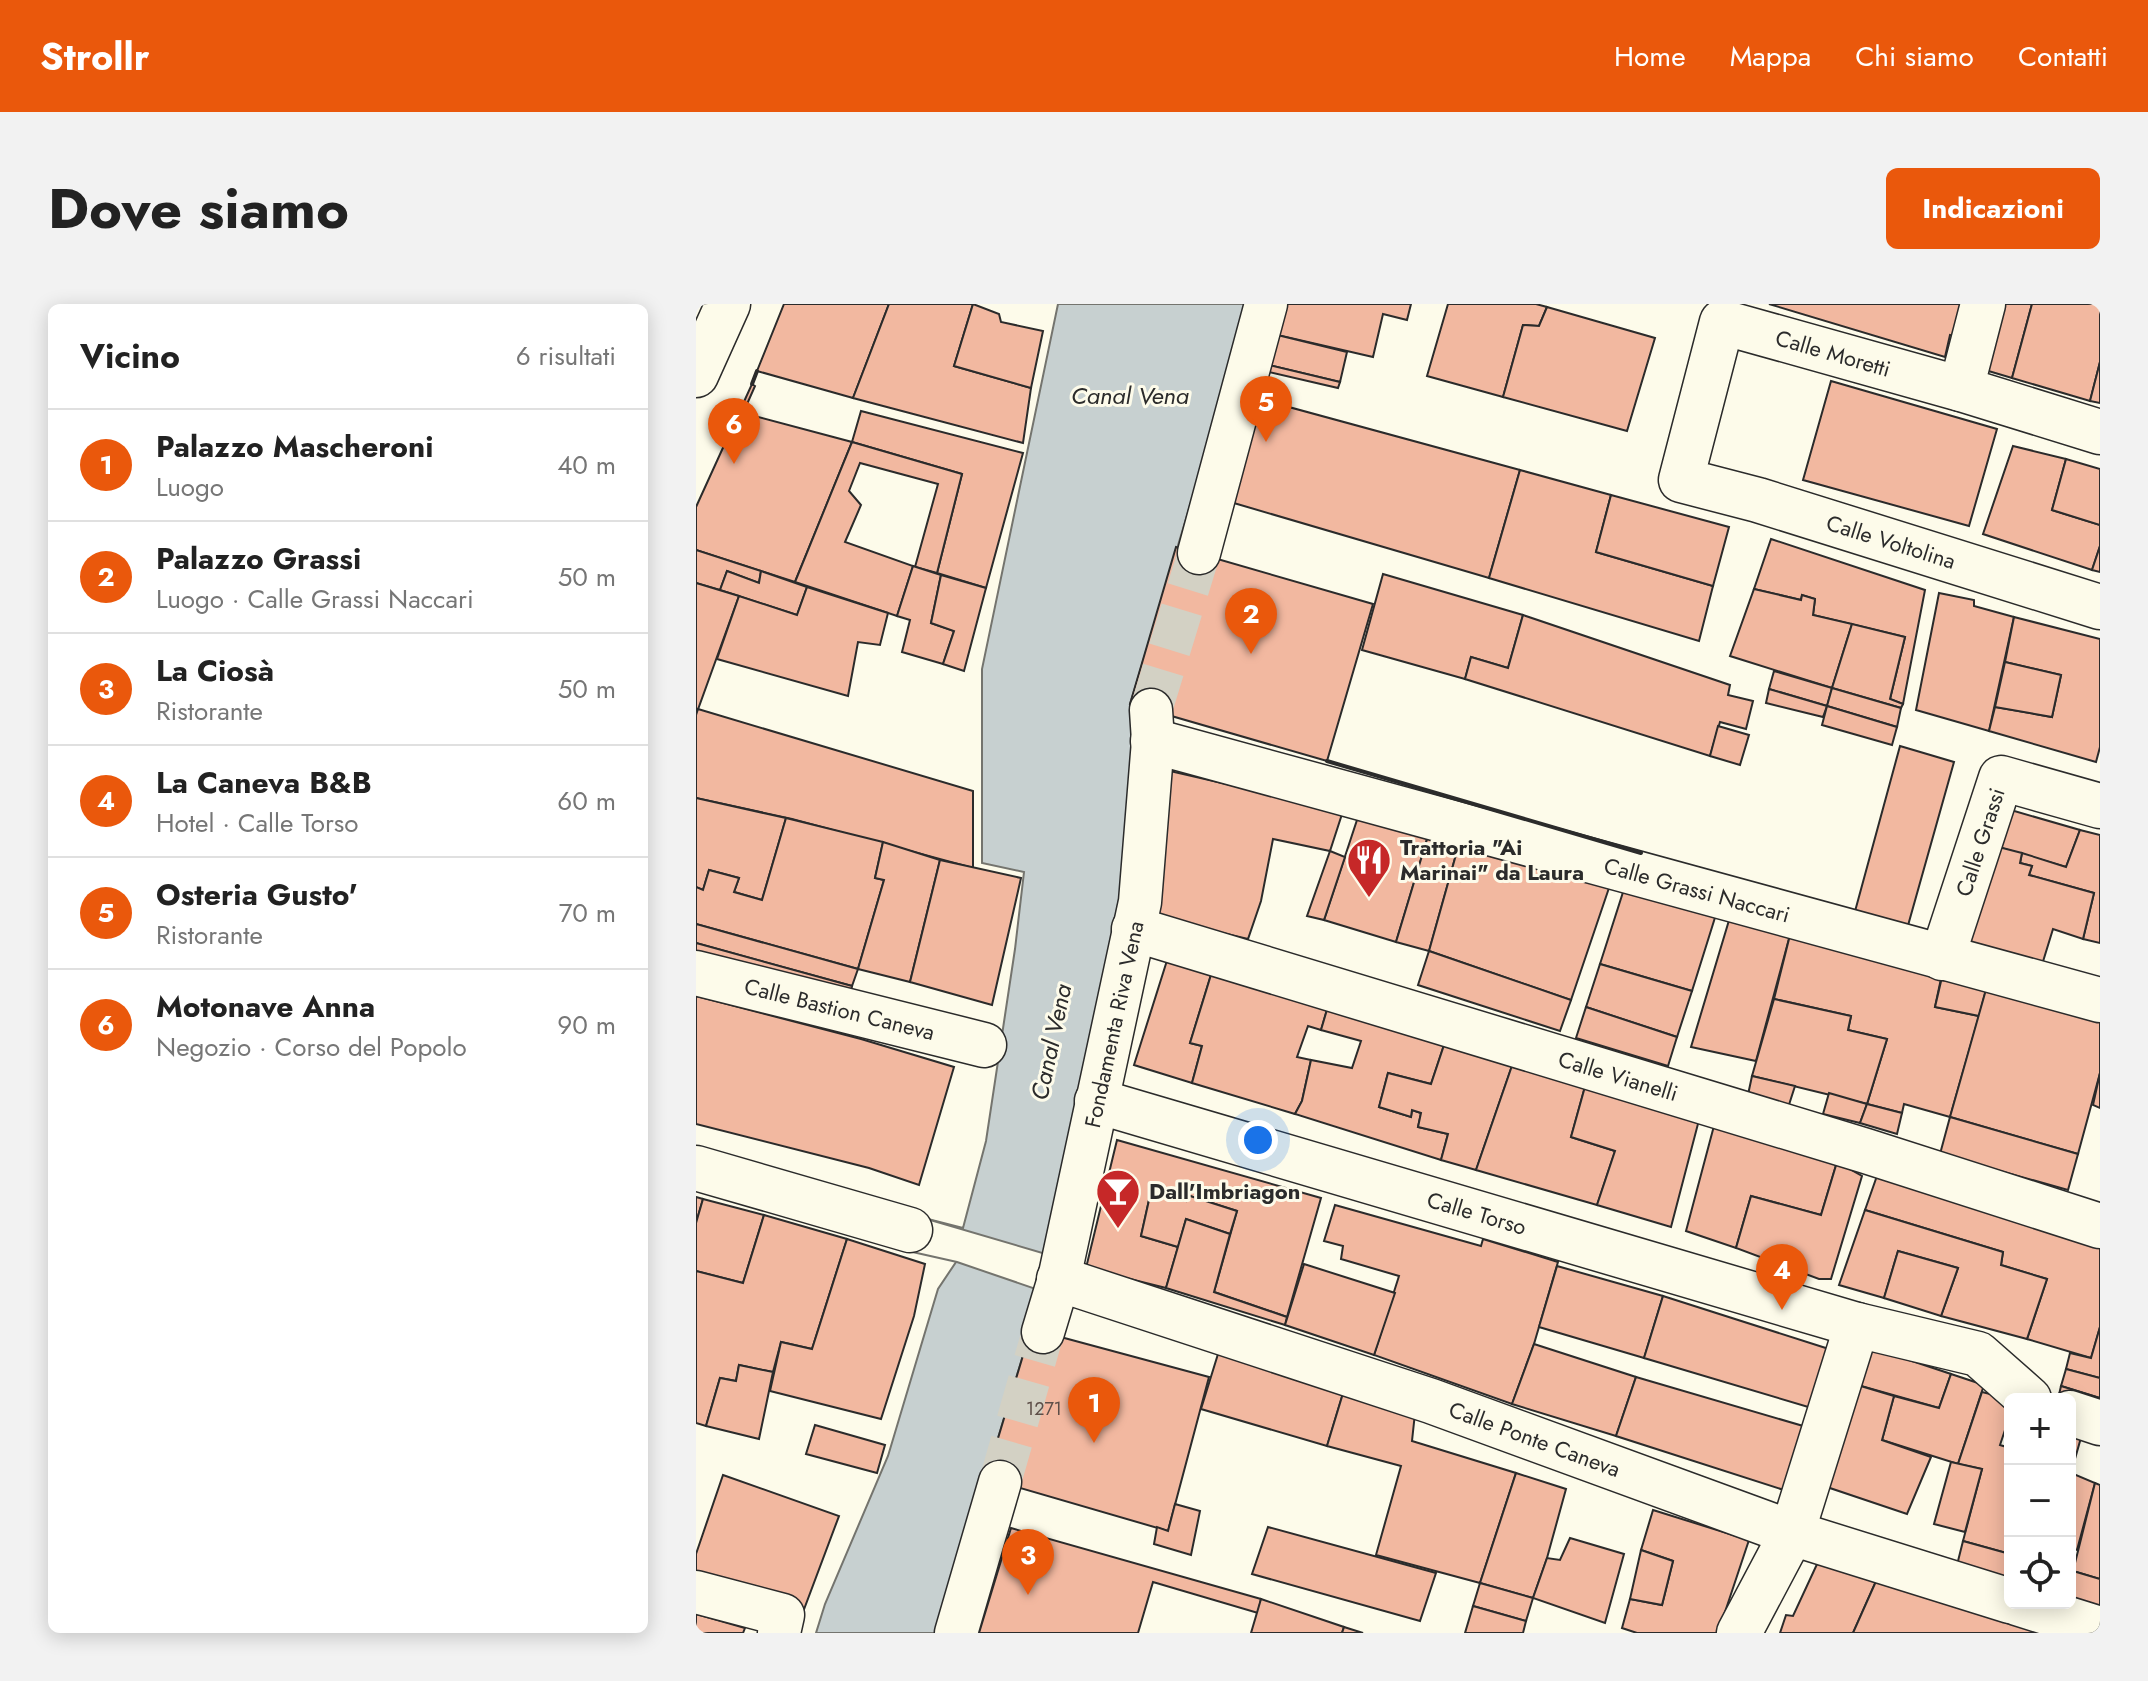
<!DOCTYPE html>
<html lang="it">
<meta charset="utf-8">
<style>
body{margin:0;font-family:Jost,sans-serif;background:#f2f2f2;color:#222}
.controls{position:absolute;right:24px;bottom:24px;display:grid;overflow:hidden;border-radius:12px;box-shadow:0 4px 20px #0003}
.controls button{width:72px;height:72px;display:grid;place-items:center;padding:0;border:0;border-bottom:2px solid #e0e0e0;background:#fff;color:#222;font:40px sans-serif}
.you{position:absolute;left:562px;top:836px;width:28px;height:28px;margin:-20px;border:6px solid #fff;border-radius:50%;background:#1a73e8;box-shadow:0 0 0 12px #1a73e833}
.badge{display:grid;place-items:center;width:52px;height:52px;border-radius:50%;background:#ea580c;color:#fff;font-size:26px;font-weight:700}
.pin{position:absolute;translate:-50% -66px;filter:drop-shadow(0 2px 4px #0008)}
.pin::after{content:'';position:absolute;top:42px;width:28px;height:24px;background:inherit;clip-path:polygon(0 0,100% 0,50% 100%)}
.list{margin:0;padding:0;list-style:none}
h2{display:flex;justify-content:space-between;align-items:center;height:104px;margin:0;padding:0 32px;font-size:34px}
h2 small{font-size:26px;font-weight:400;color:#767676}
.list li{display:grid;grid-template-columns:52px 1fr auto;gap:24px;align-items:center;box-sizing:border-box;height:112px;padding:0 32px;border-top:2px solid #e0e0e0}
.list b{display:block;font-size:30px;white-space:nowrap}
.list p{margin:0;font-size:26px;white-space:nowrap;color:#767676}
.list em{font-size:26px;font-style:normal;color:#767676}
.icon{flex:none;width:44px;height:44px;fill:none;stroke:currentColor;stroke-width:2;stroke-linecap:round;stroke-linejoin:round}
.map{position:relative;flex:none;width:1404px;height:1329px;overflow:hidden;border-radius:12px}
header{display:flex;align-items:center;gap:48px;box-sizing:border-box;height:112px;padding:0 40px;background:#ea580c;color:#fff}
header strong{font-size:38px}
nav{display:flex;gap:44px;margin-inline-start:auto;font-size:28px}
.intro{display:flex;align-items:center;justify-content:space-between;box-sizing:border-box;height:192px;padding:0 48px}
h1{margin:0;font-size:56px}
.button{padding:20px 36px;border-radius:12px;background:#ea580c;color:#fff;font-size:28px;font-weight:700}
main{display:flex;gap:48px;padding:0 48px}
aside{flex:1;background:#fff;border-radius:12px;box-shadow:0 4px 20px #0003}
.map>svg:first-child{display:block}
.water{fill:#c7d0d0;stroke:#74746e;stroke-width:2}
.pier{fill:#fdfbea;stroke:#74746e;stroke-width:2}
.building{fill:#f2b8a0;stroke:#2b2b2b;stroke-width:2}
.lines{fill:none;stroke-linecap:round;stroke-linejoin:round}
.pedestrian-tunnel{stroke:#d3d1c4;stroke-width:42;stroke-dasharray:42 21;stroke-linecap:butt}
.pedestrian-casing{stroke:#2b2b2b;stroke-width:45}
.minor-casing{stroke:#2b2b2b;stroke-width:47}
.pedestrian{stroke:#fdfbea;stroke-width:42}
.minor{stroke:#fdfbea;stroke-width:44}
.wall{stroke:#2b2b2b;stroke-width:4}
.labels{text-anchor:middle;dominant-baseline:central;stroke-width:6;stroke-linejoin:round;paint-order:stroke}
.number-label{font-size:18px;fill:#5d4e48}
.street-label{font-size:22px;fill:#2b2b2b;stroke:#fdfbea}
.poi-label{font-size:22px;font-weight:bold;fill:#2b2b2b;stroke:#fdfbea;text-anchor:start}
.water-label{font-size:24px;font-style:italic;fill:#2b2b2b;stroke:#fdfbea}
</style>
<header>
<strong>Strollr</strong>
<nav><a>Home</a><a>Mappa</a><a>Chi siamo</a><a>Contatti</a></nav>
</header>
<div class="intro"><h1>Dove siamo</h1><a class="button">Indicazioni</a></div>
<main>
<aside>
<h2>Vicino<small>6 risultati</small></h2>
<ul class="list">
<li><span class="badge">1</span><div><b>Palazzo Mascheroni</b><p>Luogo</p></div><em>40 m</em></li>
<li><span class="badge">2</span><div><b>Palazzo Grassi</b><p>Luogo · Calle Grassi Naccari</p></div><em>50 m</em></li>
<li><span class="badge">3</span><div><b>La Ciosà</b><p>Ristorante</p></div><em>50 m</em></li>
<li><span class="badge">4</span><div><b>La Caneva B&amp;B</b><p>Hotel · Calle Torso</p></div><em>60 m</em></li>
<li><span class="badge">5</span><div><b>Osteria Gusto'</b><p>Ristorante</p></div><em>70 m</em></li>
<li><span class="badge">6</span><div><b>Motonave Anna</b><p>Negozio · Corso del Popolo</p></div><em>90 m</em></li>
</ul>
</aside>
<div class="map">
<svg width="1404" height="1329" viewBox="0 0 1404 1329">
<rect width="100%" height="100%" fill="#fdfbea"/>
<polygon class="water" points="362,0 555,0 434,400 446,483 335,1025 290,1174 251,1329 120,1329 129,1300 192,1152 242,985 260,958 224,913 267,924 290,837 319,645 328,568 286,559 286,365"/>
<polygon class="pier" points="224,913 377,958 366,994 261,958 212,947"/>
<g class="building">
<polygon points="88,0 193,0 157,94 61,67"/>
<polygon points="193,0 277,0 258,62 335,84 327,139 157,94"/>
<polygon points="277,0 303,10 305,18 347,27 335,84 258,62"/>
<polygon points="579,0 715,0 711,16 687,10 677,53 573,29"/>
<polygon points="752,0 840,0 851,3 843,22 827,21 807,93 731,72"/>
<polygon points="1073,0 1266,0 1271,35 1254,31 1249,53"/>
<polygon points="1297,0 1336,0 1316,74 1279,63"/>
<polygon points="1336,0 1404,0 1404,58 1394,97 1316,74"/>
<polygon points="851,3 959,34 931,127 807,93 827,21 843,22"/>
<polygon points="573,29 651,48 644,78 565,59"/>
<polygon points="1404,58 1404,99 1394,97"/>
<polygon points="565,59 644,78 642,84 564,66"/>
<polygon points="1135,77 1301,125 1273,222 1107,176"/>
<polygon points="56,80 59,82 47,109 156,138 99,278 0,246 0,203"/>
<polygon points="556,93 824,166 793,274 531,197"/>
<polygon points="165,107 327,149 290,284 241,269 266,170 156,138"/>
<polygon points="156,138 266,170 241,269 219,263 242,180 164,159 153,187 165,201 149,238 217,262 201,312 99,278"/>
<polygon points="1317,142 1370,155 1356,206 1404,221 1404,242 1396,266 1287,230"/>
<polygon points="1370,155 1404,165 1404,221 1356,206"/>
<polygon points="824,166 915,191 900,248 1017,282 1003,337 793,274"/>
<polygon points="915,191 1033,223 1017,282 900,248"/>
<polygon points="1075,235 1229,286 1207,400 1194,395 1209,333 1117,311 1119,295 1106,291 1105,296 1058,285"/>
<polygon points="1404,242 1404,268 1396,266"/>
<polygon points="480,243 677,300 631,457 434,400"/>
<polygon points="0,246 65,267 63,279 31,267 24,286 0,279"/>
<polygon points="217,262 245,271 235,319 258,327 247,360 206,348 214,316 201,312"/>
<polygon points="31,267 63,279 65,267 111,283 101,311 24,286"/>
<polygon points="687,270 827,311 812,364 775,353 769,375 666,346"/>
<polygon points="245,271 290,284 268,367 247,360 258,327 235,319"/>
<polygon points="0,279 43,292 0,411"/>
<polygon points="111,283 192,309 184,341 162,338 152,392 21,355 43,292 101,311"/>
<polygon points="1058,285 1105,296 1106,291 1119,295 1117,311 1156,320 1136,384 1034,352"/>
<polygon points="1243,289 1278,296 1278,302 1318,313 1293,427 1220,406"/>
<polygon points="827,311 1034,381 1032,391 1057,397 1050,425 1024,418 1014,452 769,375 775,353 812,364"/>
<polygon points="1318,313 1404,335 1404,443 1400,458 1293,427 1299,403 1356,413 1365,371 1309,358"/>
<polygon points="1156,320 1209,333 1194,395 1207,400 1205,404 1136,384"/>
<polygon points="1309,358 1365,371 1356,413 1299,403"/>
<polygon points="1078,367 1136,384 1131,402 1073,385"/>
<polygon points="1136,384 1205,404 1201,423 1131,402"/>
<polygon points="1073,385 1131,402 1127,413 1070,399"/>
<polygon points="1131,402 1201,423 1196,441 1126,421"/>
<polygon points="2,405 277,487 277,564 96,515 0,494 0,411"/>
<polygon points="1022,422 1053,431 1044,461 1014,452"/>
<polygon points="1204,442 1258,458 1211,625 1158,611"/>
<polygon points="474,467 647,507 634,547 577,535 565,597 552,635 446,610"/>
<polygon points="0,494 90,514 66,596 38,588 43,574 13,566 7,586 0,583"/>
<polygon points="1308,504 1384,526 1370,563 1295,541"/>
<polygon points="662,513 732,532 700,638 628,616"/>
<polygon points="90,514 187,538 179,574 188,576 162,665 0,620 0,583 7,586 13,566 43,574 38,588 66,596"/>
<polygon points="1384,526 1404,531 1404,639 1387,635 1398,589 1333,571 1336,562 1324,559 1326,549 1370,563"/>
<polygon points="732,532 763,540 733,647 700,638"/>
<polygon points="187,538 244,556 214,678 162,665 188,576 179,574"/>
<polygon points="763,540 914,581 875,696 733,647"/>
<polygon points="1295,541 1326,549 1324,559 1336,562 1333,571 1398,589 1387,635 1357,625 1345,664 1265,640"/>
<polygon points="634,547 649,553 628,616 611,612"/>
<polygon points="244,556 325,574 296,701 214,678"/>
<polygon points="929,582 1022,604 996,687 904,660"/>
<polygon points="1034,613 1094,631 1060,757 995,743"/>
<polygon points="0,620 162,665 156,682 0,639"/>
<polygon points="1094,631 1246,670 1239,703 1283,712 1254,813 1208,800 1206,809 1171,800 1191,735 1152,726 1155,712 1078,695"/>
<polygon points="0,639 156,682 154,693 0,664"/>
<polygon points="474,647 518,661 494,739 506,742 496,779 438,761"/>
<polygon points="733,647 875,696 864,727 722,681"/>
<polygon points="904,660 996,687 981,733 890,703"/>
<polygon points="518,661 635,692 625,726 612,722 601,753 615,756 606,797 599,810 496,779 506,742 494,739"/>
<polygon points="1246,673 1291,682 1283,712 1239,703"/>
<polygon points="1291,682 1404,711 1404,769 1382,850 1254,813"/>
<polygon points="0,692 165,735 258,763 223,881 173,864 0,820"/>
<polygon points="635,692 752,729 735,780 692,769 683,803 715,813 716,806 725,809 722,823 752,830 745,856 599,810 606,797 615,756 656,764 665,737 625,726"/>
<polygon points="1078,695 1155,712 1152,726 1191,735 1171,800 1056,772"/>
<polygon points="890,703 981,733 972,762 880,734"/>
<polygon points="752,729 819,753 780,866 745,856 752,830 722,823 725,809 716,806 715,813 683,803 692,769 735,780"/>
<polygon points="819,753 890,779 875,833 919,847 901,901 780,866"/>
<polygon points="1404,769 1404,804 1397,801"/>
<polygon points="1056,772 1099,782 1090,810 1050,800"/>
<polygon points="890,779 1003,816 975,923 901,901 919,847 875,833"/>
<polygon points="1133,789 1171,800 1164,819 1127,810"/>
<polygon points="1171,800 1206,809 1201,830 1164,819"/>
<polygon points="1254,813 1382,850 1372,886 1244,850"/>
<polygon points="1019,818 1141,858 1125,911 1055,892 1040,944 990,927"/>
<polygon points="421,836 625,894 591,1013 518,988 541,907 491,891 490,897 455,887 445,932 482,943 470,984 390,964"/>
<polygon points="1141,858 1166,872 1135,975 1123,975 1040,944 1055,892 1125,911"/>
<polygon points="1182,869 1404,942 1404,1023 1395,1054 1331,1035 1351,975 1305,961 1307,948 1169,906"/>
<polygon points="455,887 490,897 491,891 541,907 534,930 490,915 482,943 445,932"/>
<polygon points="0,893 7,895 0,919"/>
<polygon points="7,895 68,911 47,979 0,967 0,919"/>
<polygon points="639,901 785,942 787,935 862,958 838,1040 816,1100 678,1051 703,972 645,955 647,942 628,937"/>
<polygon points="1169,906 1307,948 1305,961 1351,975 1331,1035 1245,1012 1262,964 1202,947 1188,994 1143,981"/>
<polygon points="68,911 151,935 116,1045 85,1038 77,1068 43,1061 40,1077 24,1074 10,1122 0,1119 0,967 47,979"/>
<polygon points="490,915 534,930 518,988 591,1013 589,1021 470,984"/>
<polygon points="151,935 229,960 218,1012 185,1115 74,1087 85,1038 116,1045"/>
<polygon points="1202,947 1262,964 1245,1012 1188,994"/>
<polygon points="608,960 699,989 678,1051 589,1021"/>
<polygon points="861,962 967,992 948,1054 843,1023"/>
<polygon points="967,992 1136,1046 1119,1105 948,1054"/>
<polygon points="1404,1023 1404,1074 1370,1065 1374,1049 1395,1054"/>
<polygon points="335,1025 513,1073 472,1227 290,1174"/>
<polygon points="838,1040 940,1073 920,1132 816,1100"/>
<polygon points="1171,1042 1255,1070 1243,1104 1158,1080"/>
<polygon points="522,1050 648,1086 631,1142 505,1105"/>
<polygon points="43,1061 77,1068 63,1135 10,1122 24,1074 40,1077"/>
<polygon points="1370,1065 1404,1074 1404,1094 1365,1082"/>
<polygon points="1255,1070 1288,1081 1262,1160 1186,1136 1198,1092 1243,1104"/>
<polygon points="940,1073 1114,1124 1094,1188 920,1132"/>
<polygon points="1158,1080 1198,1092 1186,1136 1235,1153 1211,1210 1125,1181"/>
<polygon points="1365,1082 1404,1094 1404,1107 1362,1095"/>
<polygon points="648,1086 719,1109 716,1137 820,1169 784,1279 680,1251 705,1162 631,1142"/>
<polygon points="1286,1088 1314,1095 1314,1111 1304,1141 1314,1144 1314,1250 1267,1237 1286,1165 1262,1160"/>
<polygon points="1374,1117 1388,1123 1375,1169 1399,1179 1381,1246 1374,1245"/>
<polygon points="119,1121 189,1141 181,1169 110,1150"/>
<polygon points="1255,1158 1286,1165 1269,1228 1238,1220"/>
<polygon points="820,1169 870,1185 851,1254 837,1294 784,1279"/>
<polygon points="27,1171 143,1212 107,1308 0,1271 0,1250"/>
<polygon points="1399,1179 1404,1181 1404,1275 1377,1267"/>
<polygon points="479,1200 504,1207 495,1251 458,1240 461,1223 472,1227"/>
<polygon points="957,1206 1053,1236 1022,1329 941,1329 926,1324 934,1295 966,1301 977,1257 945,1246"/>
<polygon points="572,1223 740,1269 724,1317 556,1270"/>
<polygon points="315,1224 565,1295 562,1309 457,1278 442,1329 283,1329"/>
<polygon points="874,1234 928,1250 909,1319 837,1294 851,1254 864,1256"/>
<polygon points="1267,1237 1314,1250 1314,1280 1260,1265"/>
<polygon points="945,1246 977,1257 966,1301 934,1295"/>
<polygon points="1122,1258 1181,1275 1157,1329 1084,1329 1090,1311 1097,1312"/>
<polygon points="1377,1267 1404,1275 1404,1307 1374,1299"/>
<polygon points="1181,1275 1362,1329 1157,1329"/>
<polygon points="784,1279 837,1294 830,1317 777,1302"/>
<polygon points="565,1295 648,1323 646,1329 555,1329"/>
<polygon points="777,1302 830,1317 827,1329 769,1329"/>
<polygon points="0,1310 49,1324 47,1329 0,1329"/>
<polygon points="648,1323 667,1329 646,1329"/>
</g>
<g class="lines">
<g class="pedestrian-tunnel">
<polyline points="455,406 503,249"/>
<polyline points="304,1178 347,1028"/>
</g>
<g class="pedestrian-casing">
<g id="pedestrian">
<polyline points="503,249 570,0"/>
<path id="s1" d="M347,1028L363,975L444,598L457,437L455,406"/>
<polyline points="0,1288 87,1311 83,1329"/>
<polyline points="260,1329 304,1178"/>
</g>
</g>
<g class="minor-casing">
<g id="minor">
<polyline points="0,71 32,0"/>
<polyline points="1265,85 1287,0"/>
<path id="s2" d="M1404,128L1265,85L1026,18L985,176L1062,196L1404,303"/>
<path id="s3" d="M457,437L1404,696"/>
<path id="s4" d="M438,625L1170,847L1404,922"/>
<path id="s5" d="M1246,654L1305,474L1404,502"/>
<path id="s6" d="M0,669L288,741"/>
<path id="s7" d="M401,797L1161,1021L1282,1050L1333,1095"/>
<polyline points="0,864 214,926"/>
<path id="s8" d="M363,975L735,1097L1096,1229L1314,1297"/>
<polyline points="1374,1109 1404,1119"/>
<polyline points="1321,1299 1404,1325"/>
<polyline points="1043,1329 1096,1229 1161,1021"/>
</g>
</g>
<use href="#pedestrian" class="pedestrian"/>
<use href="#minor" class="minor"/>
<g class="wall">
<polyline points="56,80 61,67"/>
<polyline points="631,457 945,549"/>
</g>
</g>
<defs>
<g id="restaurant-pin" transform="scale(2.3)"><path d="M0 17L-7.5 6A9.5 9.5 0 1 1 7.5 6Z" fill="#c62828" stroke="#fdfbea"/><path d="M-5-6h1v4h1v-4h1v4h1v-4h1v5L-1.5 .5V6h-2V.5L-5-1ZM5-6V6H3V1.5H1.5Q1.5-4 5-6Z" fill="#fff"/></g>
<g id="bar-pin" transform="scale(2.3)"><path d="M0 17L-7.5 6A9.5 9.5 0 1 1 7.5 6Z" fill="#c62828" stroke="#fdfbea"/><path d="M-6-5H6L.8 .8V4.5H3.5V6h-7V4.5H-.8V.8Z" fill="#fff"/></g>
</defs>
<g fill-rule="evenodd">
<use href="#restaurant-pin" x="673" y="556"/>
<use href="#bar-pin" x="422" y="887"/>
</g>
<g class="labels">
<g class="number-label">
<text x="348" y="1105">1271</text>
</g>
<g class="street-label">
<text transform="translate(1137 49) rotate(16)">Calle Moretti</text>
<text stroke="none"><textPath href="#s2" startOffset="776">Calle Voltolina</textPath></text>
<text stroke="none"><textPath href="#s5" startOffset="122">Calle Grassi</textPath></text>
<text stroke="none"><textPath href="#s3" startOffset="564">Calle Grassi Naccari</textPath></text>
<text stroke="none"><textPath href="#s6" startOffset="148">Calle Bastion Caneva</textPath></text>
<text stroke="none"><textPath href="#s1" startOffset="316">Fondamenta Riva Vena</textPath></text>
<text stroke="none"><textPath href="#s4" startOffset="506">Calle Vianelli</textPath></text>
<text stroke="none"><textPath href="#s7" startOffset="396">Calle Torso</textPath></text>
<text stroke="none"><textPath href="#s8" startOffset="502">Calle Ponte Caneva</textPath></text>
</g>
<g class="poi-label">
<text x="704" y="543">Trattoria "Ai<tspan x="704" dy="25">Marinai" da Laura</tspan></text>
<text x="453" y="887">Dall'Imbriagon</text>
</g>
<g class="water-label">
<text x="434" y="91">Canal Vena</text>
<text transform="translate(355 738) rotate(-78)">Canal Vena</text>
</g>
</g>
</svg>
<div class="controls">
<button>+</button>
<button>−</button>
<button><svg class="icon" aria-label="locate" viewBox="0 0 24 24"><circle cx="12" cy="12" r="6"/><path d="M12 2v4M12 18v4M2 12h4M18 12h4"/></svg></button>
</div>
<div class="you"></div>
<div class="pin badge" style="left:398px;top:1139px">1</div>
<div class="pin badge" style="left:555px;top:350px">2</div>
<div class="pin badge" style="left:332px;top:1291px">3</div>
<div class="pin badge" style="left:1086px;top:1006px">4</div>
<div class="pin badge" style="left:570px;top:138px">5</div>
<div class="pin badge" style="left:38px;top:160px">6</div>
</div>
</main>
